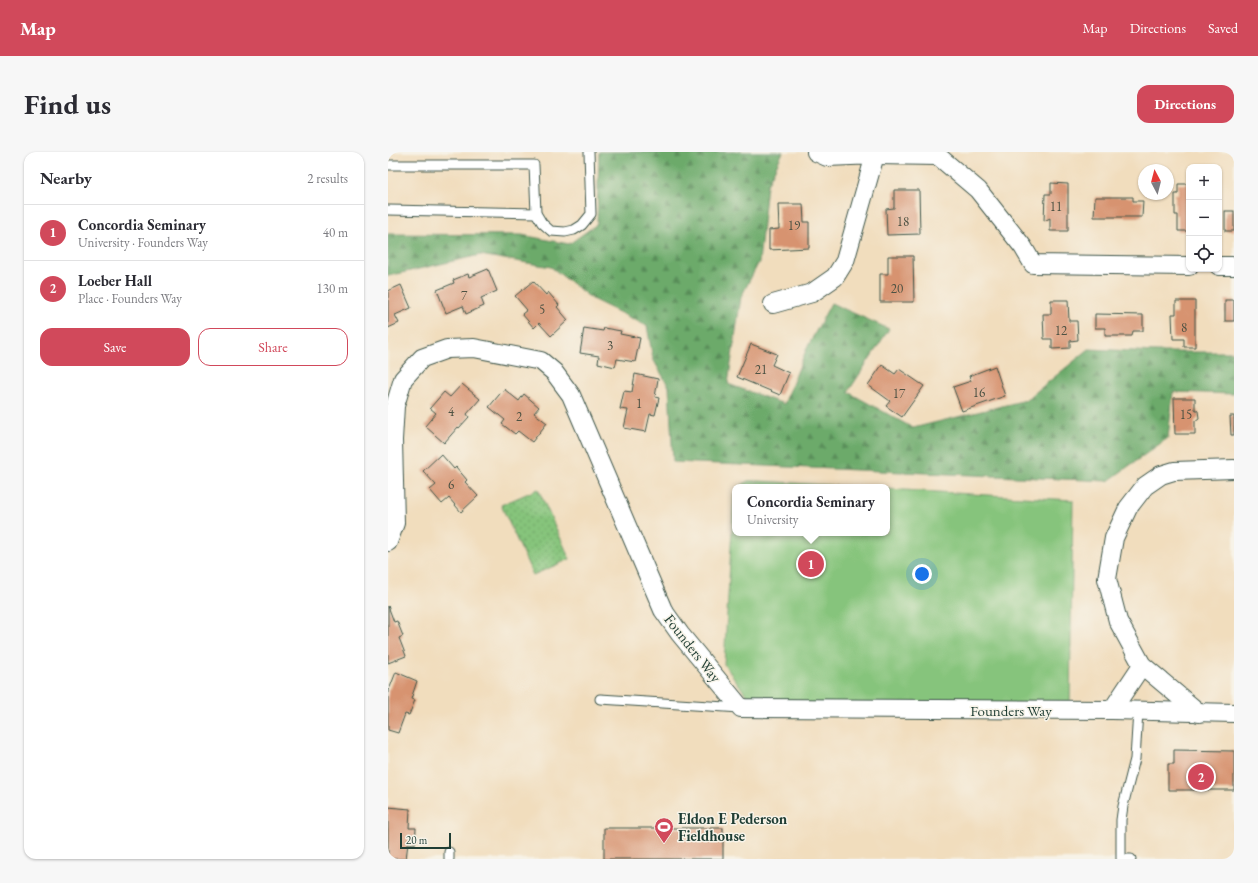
<!DOCTYPE html>
<meta charset="utf-8">
<style>
body{margin:0;font-family:"EB Garamond",serif;background:#f7f7f7;color:#2b2b33}
.controls{position:absolute;right:12px;top:12px;display:grid;overflow:hidden;border-radius:8px;box-shadow:0 1px 3px #0004}
.controls button{width:36px;height:36px;display:grid;place-items:center;padding:0;border:0;border-bottom:1px solid #e1e1e2;background:#fff;color:#2b2b33;font:20px sans-serif}
.compass{position:absolute;left:750px;top:12px;width:36px;height:36px;border-radius:50%;background:#fff;box-shadow:0 1px 3px #0004;rotate:353deg}
.scale{position:absolute;left:12px;bottom:10px;width:51px;box-sizing:border-box;padding-left:4px;border:2px solid #1f3d34;border-top:0;font-size:11px;line-height:14px;white-space:nowrap;color:#1f3d34;-webkit-text-stroke:3px #f7f3e8;paint-order:stroke}
.you{position:absolute;left:534px;top:422px;width:14px;height:14px;margin:-10px;border:3px solid #fff;border-radius:50%;background:#1a73e8;box-shadow:0 0 0 6px #1a73e833}
.badge{display:grid;place-items:center;width:26px;height:26px;border-radius:50%;background:#d1495b;color:#fff;font-size:13px;font-weight:700}
.pin{position:absolute;translate:-50% -50%;border:2px solid #fff;box-shadow:0 1px 4px #0006}
.popup{position:absolute;left:344px;top:332px;width:158px;height:52px;box-sizing:border-box;display:grid;place-content:center;border-radius:8px;background:#fff;filter:drop-shadow(0 1px 3px #0005);font-size:13px;white-space:nowrap;color:#7c7c81}
.popup b{font-size:15px;color:#2b2b33}
.popup::after{content:'';position:absolute;left:50%;top:100%;margin-left:-8px;border:8px solid transparent;border-top-color:#fff}
.list{margin:0;padding:0;list-style:none}
h2{display:flex;justify-content:space-between;align-items:center;height:52px;margin:0;padding:0 16px;font-size:17px}
h2 small{font-size:13px;font-weight:400;color:#7c7c81}
.list li{display:grid;grid-template-columns:26px 1fr auto;gap:12px;align-items:center;box-sizing:border-box;height:56px;padding:0 16px;border-top:1px solid #e1e1e2}
.list b{display:block;font-size:15px;white-space:nowrap}
.list p{margin:0;font-size:13px;white-space:nowrap;color:#7c7c81}
.list em{font-size:13px;font-style:normal;color:#7c7c81}
.actions{display:flex;gap:8px;padding:12px 16px}
.actions a{flex:1;padding:9px 0;border:1px solid #d1495b;border-radius:12px;text-align:center;font-size:14px;color:#d1495b}
.actions .main{background:#d1495b;color:#fff}
.icon{flex:none;width:22px;height:22px;fill:none;stroke:currentColor;stroke-width:2;stroke-linecap:round;stroke-linejoin:round}
.map{position:relative;flex:none;width:846px;height:707px;overflow:hidden;border-radius:12px}
header{display:flex;align-items:center;gap:24px;box-sizing:border-box;height:56px;padding:0 20px;background:#d1495b;color:#fff}
header strong{font-size:19px}
nav{display:flex;gap:22px;margin-inline-start:auto;font-size:14px}
.intro{display:flex;align-items:center;justify-content:space-between;box-sizing:border-box;height:96px;padding:0 24px}
h1{margin:0;font-size:28px}
.button{padding:10px 18px;border-radius:12px;background:#d1495b;color:#fff;font-size:14px;font-weight:700}
main{display:flex;gap:24px;padding:0 24px}
aside{flex:1;background:#fff;border-radius:12px;box-shadow:0 1px 3px #0004}
.map>svg:first-child{display:block}
.green{fill:url(#green-dots);stroke:#528058}
.forest{fill:url(#forest-firs);stroke:#467450}
.pitch{fill:#86c47b;stroke:#528058}
.building{fill:#d7936f}
.lines{fill:none;stroke-linecap:round;stroke-linejoin:round}
.lane-casing{stroke:#3e5549;stroke-width:11}
.street-casing{stroke:#3e5549;stroke-width:20}
.lane{stroke:#fff;stroke-width:9}
.street{stroke:#fff;stroke-width:18}
.labels{text-anchor:middle;dominant-baseline:central;stroke-width:3;stroke-linejoin:round;paint-order:stroke}
.number-label{font-size:13px;fill:#4d5243}
.street-label{font-size:15px;fill:#1f3d34;stroke:#f7f3e8}
.poi-label{font-size:15px;font-weight:bold;fill:#1f3d34;stroke:#f7f3e8;text-anchor:start}
</style>
<header>
<strong>Map</strong>
<nav><a>Map</a><a>Directions</a><a>Saved</a></nav>
</header>
<div class="intro"><h1>Find us</h1><a class="button">Directions</a></div>
<main>
<aside>
<h2>Nearby<small>2 results</small></h2>
<ul class="list">
<li><span class="badge">1</span><div><b>Concordia Seminary</b><p>University · Founders Way</p></div><em>40 m</em></li>
<li><span class="badge">2</span><div><b>Loeber Hall</b><p>Place · Founders Way</p></div><em>130 m</em></li>
</ul>
<div class="actions"><a class="main">Save</a><a>Share</a></div>
</aside>
<div class="map">
<svg width="846" height="707" viewBox="0 0 846 707">
<defs>
<pattern id="green-dots" width="8" height="8" patternUnits="userSpaceOnUse"><rect width="8" height="8" fill="#86c47b"/><path d="M2 2h.1M6 6h.1" fill="none" stroke="#6da066" stroke-width="1.8" stroke-linecap="round"/></pattern>
<pattern id="forest-firs" width="22" height="20" patternUnits="userSpaceOnUse"><rect width="22" height="20" fill="#6caa6b"/><path d="M5 1l3.5 6h-7zM16 11l3.5 6h-7z" fill="#588c59"/></pattern>
</defs>
<rect width="100%" height="100%" fill="#f7f3e8"/>
<filter id="ink" filterUnits="userSpaceOnUse"><feTurbulence type="fractalNoise" baseFrequency=".025" numOctaves="2"/><feDisplacementMap in="SourceGraphic" scale="8" xChannelSelector="R" yChannelSelector="G"/><feConvolveMatrix kernelMatrix="1 2 1 2 8 2 1 2 1" color-interpolation-filters="sRGB"/></filter>
<filter id="wash" filterUnits="userSpaceOnUse"><feTurbulence type="fractalNoise" baseFrequency=".012" numOctaves="4" result="noise"/><feDisplacementMap in="SourceGraphic" scale="16" xChannelSelector="R" yChannelSelector="G"/><feGaussianBlur stdDeviation="0.9" result="paint"/><feColorMatrix in="noise" values="0 0 0 0 0 0 0 0 0 0 0 0 0 0 0 0 0 1.4 0 .05"/><feComposite in="paint" operator="in"/></filter>
<g filter="url(#wash)">
<rect width="100%" height="100%" fill="#f1ddbd"/>
<polygon class="green" points="150,337 182,407 145,423 113,353"/>
<polygon class="forest" points="211,0 395,0 379,33 371,110 353,145 340,232 396,252 419,196 443,151 501,177 460,240 525,276 638,248 701,197 770,200 846,200 846,242 785,240 780,286 720,329 285,310 281,235 265,207 259,174 204,147 163,115 92,103 0,124 0,82 134,83 181,92 209,72"/>
<g class="pitch">
<polygon points="360,329 369,329 472,335 351,335"/>
<polygon points="499,337 685,348 682,554 365,552 336,512 346,342 347,340 347,381 499,381"/>
</g>
<g id="blocks">
<g class="building">
<polygon points="663,31 680,32 680,79 662,79 662,66 656,69 657,42 663,42"/>
<polygon points="790,32 801,32 801,79 790,79 790,63 787,63 787,42 790,42"/>
<polygon points="506,38 531,38 532,82 499,83 498,57 506,56"/>
<polygon points="707,45 745,45 745,49 755,49 754,65 706,65"/>
<polygon points="390,52 415,52 416,70 421,70 421,96 381,98 381,78 391,77"/>
<rect x="837" y="59" width="9" height="20"/>
<polygon points="500,104 525,104 526,150 492,150 492,122 500,122"/>
<polygon points="100,117 109,139 93,146 96,154 78,162 75,154 58,161 49,138 66,131 65,128 80,122 81,125"/>
<polygon points="145,129 158,143 160,140 171,153 169,155 180,168 163,184 151,171 146,176 134,162 139,158 127,144"/>
<polygon points="13,133 23,156 7,163 11,171 0,176 0,139"/>
<polygon points="663,148 680,148 681,169 689,169 690,188 682,189 682,196 664,197 664,187 656,187 655,162 663,162"/>
<rect x="837" y="148" width="9" height="21"/>
<polygon points="788,149 807,149 807,195 796,195 796,187 785,187 784,162 788,162"/>
<polygon points="707,162 755,163 755,179 745,179 744,184 717,184 717,176 707,176"/>
<polygon points="196,176 215,179 216,176 233,179 232,182 252,186 247,210 229,207 227,215 210,211 211,204 192,201"/>
<polygon points="363,192 389,202 384,213 401,221 392,243 349,225"/>
<polygon points="494,213 507,222 511,217 536,234 514,265 498,254 502,249 480,233"/>
<polygon points="607,214 617,244 574,259 565,235 583,229 581,224"/>
<polygon points="247,222 270,227 267,245 271,246 267,263 262,262 258,280 236,276 240,258 232,257 236,239 244,240"/>
<polygon points="74,232 92,247 79,262 81,265 71,276 70,275 56,291 37,274 48,261 42,256 56,240 62,245"/>
<polygon points="116,237 131,249 136,242 151,255 146,261 159,271 144,290 130,279 127,282 114,272 117,268 101,255"/>
<polygon points="786,246 807,246 807,257 810,259 811,266 807,269 807,282 787,282"/>
<polygon points="842,264 846,264 846,283 843,283"/>
<polygon points="53,302 66,317 68,315 79,328 77,330 90,344 73,360 61,346 54,352 42,338 48,333 35,319"/>
<polygon points="0,454 6,470 9,469 15,484 11,486 18,504 0,511"/>
<polygon points="8,520 29,529 23,547 27,548 21,563 17,562 10,581 0,578 0,537 1,538"/>
<polygon points="786,598 846,599 846,638 780,638 780,612 786,612"/>
<polygon points="0,655 22,657 21,676 28,676 27,692 20,691 18,707 0,707"/>
<rect x="216" y="676" width="119" height="31"/>
</g>
</g>
</g>
<g filter="url(#ink)">
<use href="#blocks" fill-opacity="0" stroke="#3e5549" stroke-width="1"/>
<g class="lines">
<g class="lane-casing">
<g id="lane">
<polyline points="0,13 146,13 148,61 154,71 163,79 177,80 186,78 194,73 203,62 201,0"/>
<polyline points="0,58 148,61"/>
<polyline points="212,547 353,556"/>
<polyline points="61,707 61,700"/>
<polyline points="743,707 733,707 733,668 735,654 747,607 750,559"/>
</g>
</g>
<g class="street-casing">
<g id="street">
<polyline points="487,3 550,4 590,38 635,95 645,112 801,114"/>
<polyline points="831,114 846,114"/>
<polyline points="385,152 424,141 447,125 457,109 487,3 439,5 428,0"/>
<polyline points="0,390 7,371 5,288 7,254 15,227 34,206 59,197 86,196 153,209 166,220 183,243 275,458 292,482 353,556 724,558 846,561"/>
<polyline points="724,558 754,513"/>
<polyline points="811,561 754,513 730,469 719,427 726,386 740,356 757,334 773,323 786,319 846,317"/>
</g>
</g>
<use href="#lane" class="lane"/>
<use href="#street" class="street"/>
</g>
</g>
<defs>
<g id="stadium-pin" transform="scale(1)"><path d="M0 17L-7.5 6A9.5 9.5 0 1 1 7.5 6Z" fill="#d1495b" stroke="#f7f3e8"/><path d="M0-5a6.5 5 0 1 0 0 10a6.5 5 0 1 0 0-10ZM-3.5-1.8h7v3.6h-7Z" fill="#fff"/></g>
</defs>
<g fill-rule="evenodd">
<use href="#stadium-pin" x="276" y="675"/>
</g>
<g class="labels">
<g class="number-label">
<text x="668" y="54">11</text>
<text x="515" y="69">18</text>
<text x="406" y="73">19</text>
<text x="509" y="136">20</text>
<text x="76" y="143">7</text>
<text x="154" y="157">5</text>
<text x="796" y="175">8</text>
<text x="673" y="178">12</text>
<text x="222" y="193">3</text>
<text x="373" y="217">21</text>
<text x="591" y="240">16</text>
<text x="511" y="241">17</text>
<text x="251" y="251">1</text>
<text x="63" y="259">4</text>
<text x="798" y="262">15</text>
<text x="131" y="264">2</text>
<text x="63" y="332">6</text>
</g>
<g class="street-label">
<text transform="translate(305 496) rotate(52)">Founders Way</text>
<text x="623" y="558">Founders Way</text>
</g>
<g class="poi-label">
<text x="290" y="666">Eldon E Pederson<tspan x="290" dy="17">Fieldhouse</tspan></text>
</g>
</g>
</svg>
<div class="controls">
<button>+</button>
<button>−</button>
<button><svg class="icon" aria-label="locate" viewBox="0 0 24 24"><circle cx="12" cy="12" r="6"/><path d="M12 2v4M12 18v4M2 12h4M18 12h4"/></svg></button>
</div>
<svg class="compass" viewBox="-18 -18 36 36"><path d="M0-13l5 13h-10z" fill="#e53935"/><path d="M0 13l5-13h-10z" fill="#7c7c81"/></svg>
<div class="scale">20 m</div>
<div class="you"></div>
<div class="pin badge" style="left:423px;top:412px">1</div>
<div class="popup"><b>Concordia Seminary</b>University</div>
<div class="pin badge" style="left:813px;top:625px">2</div>
</div>
</main>
